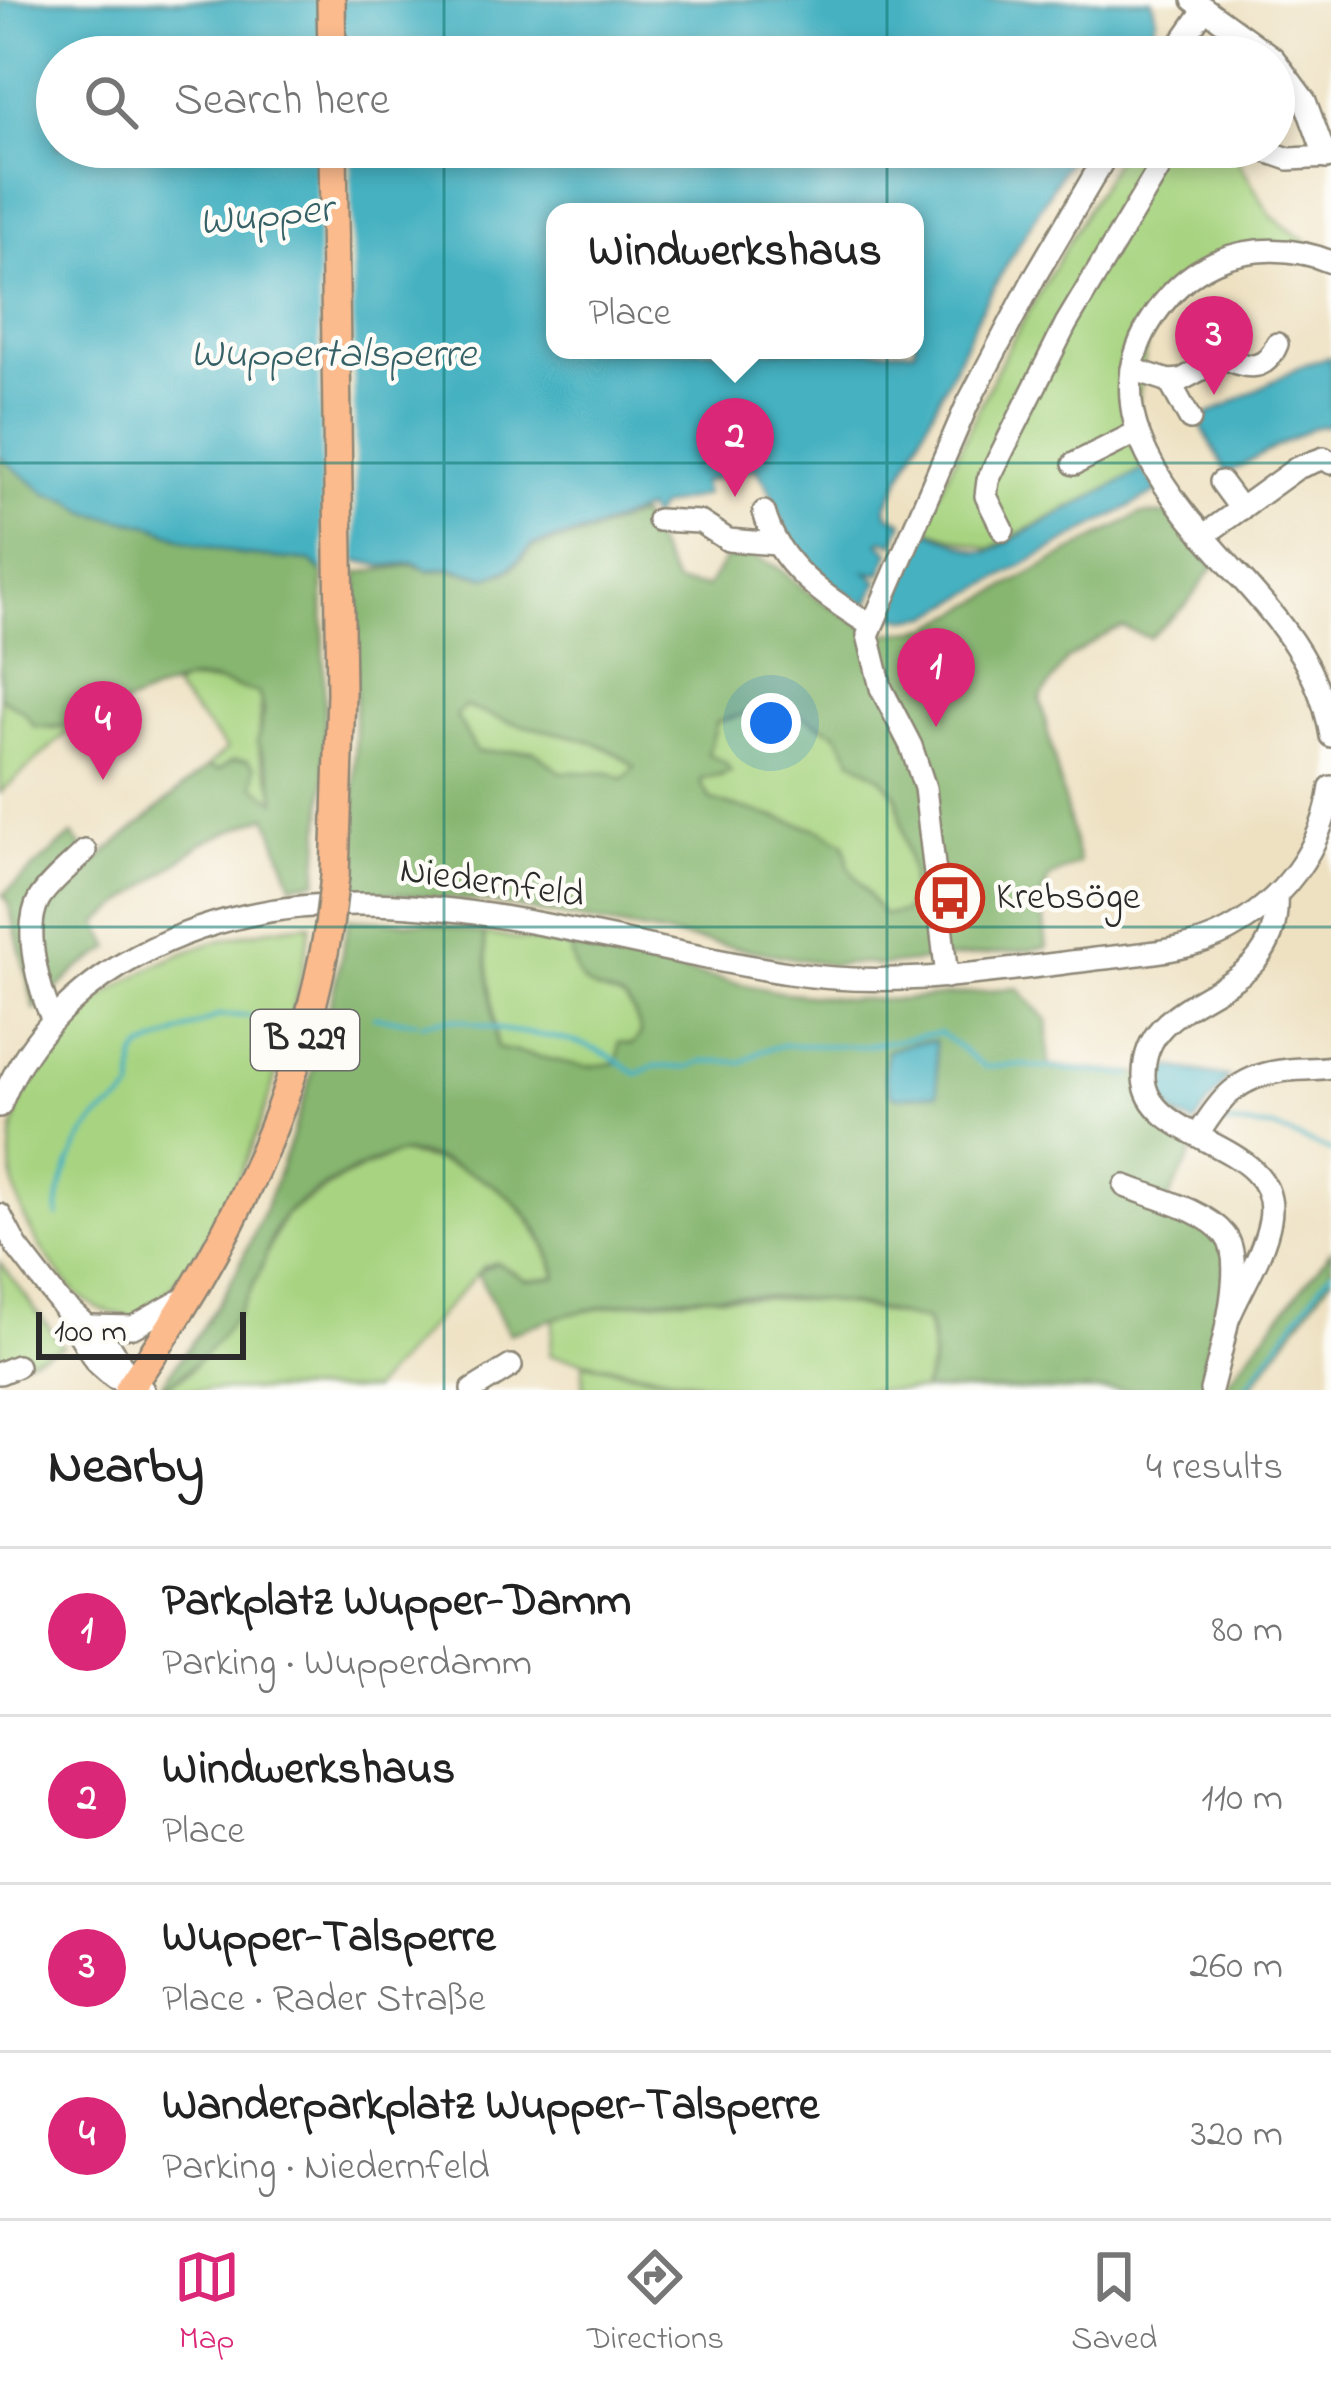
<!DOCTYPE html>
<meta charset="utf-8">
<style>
body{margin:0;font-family:"Indie Flower",sans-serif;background:#f2f2f2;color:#222}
.scale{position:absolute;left:36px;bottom:30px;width:210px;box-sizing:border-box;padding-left:12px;border:6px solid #2b2b2b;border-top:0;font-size:33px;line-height:42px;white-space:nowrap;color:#2b2b2b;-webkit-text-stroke:9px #fdfcf7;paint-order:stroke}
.you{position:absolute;left:771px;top:723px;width:42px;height:42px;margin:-30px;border:9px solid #fff;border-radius:50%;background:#1a73e8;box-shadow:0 0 0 18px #1a73e833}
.badge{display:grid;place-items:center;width:78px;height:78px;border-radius:50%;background:#db2777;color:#fff;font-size:39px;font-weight:700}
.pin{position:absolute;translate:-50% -99px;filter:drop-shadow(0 3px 6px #0008)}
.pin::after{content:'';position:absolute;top:63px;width:42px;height:36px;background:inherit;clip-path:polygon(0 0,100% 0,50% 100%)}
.popup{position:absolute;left:546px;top:203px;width:378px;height:156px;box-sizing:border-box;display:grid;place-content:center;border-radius:24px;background:#fff;filter:drop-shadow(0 3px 9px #0005);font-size:39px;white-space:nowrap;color:#767676}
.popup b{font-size:45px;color:#222}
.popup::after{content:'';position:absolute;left:50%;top:100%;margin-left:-24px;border:24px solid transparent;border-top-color:#fff}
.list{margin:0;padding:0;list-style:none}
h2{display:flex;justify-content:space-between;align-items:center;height:156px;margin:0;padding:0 48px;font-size:51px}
h2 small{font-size:39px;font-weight:400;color:#767676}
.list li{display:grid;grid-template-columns:78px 1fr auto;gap:36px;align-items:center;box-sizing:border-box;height:168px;padding:0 48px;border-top:3px solid #e0e0e0}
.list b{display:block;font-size:45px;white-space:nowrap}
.list p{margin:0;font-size:39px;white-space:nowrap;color:#767676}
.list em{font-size:39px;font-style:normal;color:#767676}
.icon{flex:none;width:66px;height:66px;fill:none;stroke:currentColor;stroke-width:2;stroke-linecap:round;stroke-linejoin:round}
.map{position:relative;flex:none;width:1331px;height:1390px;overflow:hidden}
.search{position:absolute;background:#fff;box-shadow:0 6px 18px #0003;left:36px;right:36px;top:36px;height:132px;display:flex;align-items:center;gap:30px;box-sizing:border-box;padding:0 42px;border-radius:66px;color:#767676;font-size:45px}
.sheet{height:828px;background:#fff}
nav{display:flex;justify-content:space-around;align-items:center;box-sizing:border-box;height:168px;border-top:3px solid #e0e0e0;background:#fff;font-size:33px;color:#767676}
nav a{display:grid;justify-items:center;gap:6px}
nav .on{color:#db2777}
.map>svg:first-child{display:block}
.green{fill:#a8d481;stroke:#6a8056;stroke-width:3}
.forest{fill:#86b66f;stroke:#58704d;stroke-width:3;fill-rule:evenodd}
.water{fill:#44b1c1;stroke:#386e76;stroke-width:3;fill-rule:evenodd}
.pier{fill:#eee1c2}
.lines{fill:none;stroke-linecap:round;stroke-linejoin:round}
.stream{stroke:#44b1c1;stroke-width:4.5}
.minor-casing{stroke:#8c8676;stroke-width:26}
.major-casing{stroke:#8c8676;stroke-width:32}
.minor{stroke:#fff;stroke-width:21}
.major{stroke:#fbbb8d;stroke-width:27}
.major-bridge-casing{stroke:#8c8676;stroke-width:32;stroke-linecap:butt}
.major-bridge{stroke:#fbbb8d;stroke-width:27}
.grid{fill:none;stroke:#0f766e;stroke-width:3;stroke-opacity:0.55}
.labels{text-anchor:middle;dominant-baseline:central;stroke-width:9;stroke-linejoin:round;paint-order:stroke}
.shield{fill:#fdfcf7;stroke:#6a6a68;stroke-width:3}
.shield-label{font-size:36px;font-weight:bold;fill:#2b2b2b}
.street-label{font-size:39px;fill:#2b2b2b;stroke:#fdfcf7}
.poi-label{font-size:39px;fill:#2b2b2b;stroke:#fdfcf7;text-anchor:start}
.water-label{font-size:42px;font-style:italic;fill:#356167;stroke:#fdfcf7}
</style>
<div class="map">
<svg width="1331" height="1390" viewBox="0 0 1331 1390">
<rect width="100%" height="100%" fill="#fdfcf7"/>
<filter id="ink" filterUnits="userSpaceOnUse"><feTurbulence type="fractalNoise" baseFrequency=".00833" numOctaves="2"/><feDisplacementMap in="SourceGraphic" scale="24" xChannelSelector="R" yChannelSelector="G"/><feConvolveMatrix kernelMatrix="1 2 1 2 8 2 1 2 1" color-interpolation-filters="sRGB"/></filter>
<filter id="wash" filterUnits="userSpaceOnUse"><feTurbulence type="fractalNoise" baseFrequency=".004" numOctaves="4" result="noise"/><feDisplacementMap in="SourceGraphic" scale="48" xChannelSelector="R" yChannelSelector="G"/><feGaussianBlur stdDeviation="2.7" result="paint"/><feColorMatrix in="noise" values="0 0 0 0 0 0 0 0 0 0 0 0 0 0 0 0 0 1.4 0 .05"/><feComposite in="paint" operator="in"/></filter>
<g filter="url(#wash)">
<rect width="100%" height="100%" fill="#eee1c2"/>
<g class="green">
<polygon points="1206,33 1228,40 1222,49 1231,57 1183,57"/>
<polygon points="1123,147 1230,147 1271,216 1317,250 1260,244 1152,308 1132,443 1143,470 989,549 922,528 1006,351"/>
<path d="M185,681L222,683L259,693C265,714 254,734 260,754C266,773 274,782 277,803L253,786L233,760L218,770L207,767L227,749L173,688Z"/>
<polygon points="0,697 52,729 79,722 0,793"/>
<path d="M464,706C480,712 495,718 510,722C559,736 593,733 635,767L624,779L609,773L560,772L533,751L477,752L456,716Z"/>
<polygon points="757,711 797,714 836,733 853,760 881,778 897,796 911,872 911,900 904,912 883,916 849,867 844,843 818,829 711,800 701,784 702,778 722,776 708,754 717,722"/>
<path d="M311,924C291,1038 245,1219 158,1301C150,1309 137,1315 127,1321L126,1315C86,1311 70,1289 48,1258C11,1206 0,1155 23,1095C74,985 196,934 311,924Z"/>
<path d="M484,934L569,947C572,955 574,969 579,976C602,1007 628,976 641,1034L618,1063L586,1067L497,1048Z"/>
<path d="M398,1153C480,1167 531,1194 557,1278L527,1280L496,1262L484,1266L372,1390H160L187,1374L238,1314L285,1215L339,1180Z"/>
<polygon points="0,1262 63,1346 0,1370"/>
<path d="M709,1296L828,1301L926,1321C934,1349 934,1364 922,1390H742L550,1355L554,1317L625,1304Z"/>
<polygon points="583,1363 725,1390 583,1390"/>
</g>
<g class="forest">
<path d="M0,457L47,494L70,500L88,513L152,526L187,541L243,555L311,561L323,572L325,773L317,881L292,884L267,816L204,842L98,923L111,948L79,968L35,1010L8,901L3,895L72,835L95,862L207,767L218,770L233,760H248L255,767L254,786L276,801L270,770L257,743L264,710L258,693C238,688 206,675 185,681C137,694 84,734 34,726L23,711L0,697Z"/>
<path d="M639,514L676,584L707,587L726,558L753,556L777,567L812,595L880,635L930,628L1140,514H1169L1214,566L1186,605L1149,638L1123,627L1111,631L1067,659L1040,699L1079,863L1049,878L1041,898L1047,948L876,966L868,963L832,965L481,901L347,890L354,795L357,573L414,565L429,571L451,570L488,578L509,571L534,547L589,534ZM465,706C480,712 495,718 510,722C559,736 594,732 635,767L624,779L609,773L560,772L534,751L477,752L456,716ZM757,711L797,714L836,733L853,760L881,778L897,796L911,872V900L904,912L883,915L849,867L844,843L818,829L711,800L701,784L702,779L731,772L726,763L708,754L717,722Z"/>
<path d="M349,919L429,923L484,934L497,1048L586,1067L618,1063L619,1042L633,1044L641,1034C628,976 601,1007 579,976C574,969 572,955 569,947L779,992L845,999L901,1000L1018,988L1048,1021V1066L1139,1074L1198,1142L1166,1204L1228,1244L1217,1336L1206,1390H923C935,1364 936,1348 927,1320C894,1314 861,1304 828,1301C721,1289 608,1294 509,1334L477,1273L496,1263L526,1280L557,1277C547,1232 517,1194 475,1175C453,1165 420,1149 396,1154C369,1160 302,1195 284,1216C270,1232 268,1255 259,1274C237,1320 204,1366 159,1389C187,1348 219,1309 240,1264C292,1156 326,1036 349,919Z"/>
<polygon points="1331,1251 1331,1278 1249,1390 1221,1390"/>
</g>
<g class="water">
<path d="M0,0H1152L1156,18L1152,31L1135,57H57V147H1076L984,304L886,508L888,514L903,522L894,544L884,540L879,542L890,552L881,574L867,572L878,581L868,604C807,579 794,550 770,492C766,480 761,481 757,468L702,482L705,495L659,507L651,519L646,509L589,531L534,544L508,569L487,577L450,568L429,570L414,563L382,566L359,561L323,572L311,561L243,555L187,541L152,526L88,513L69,500L47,494L0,457ZM555,212H915V350H555Z"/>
<polygon points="1331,357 1331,425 1312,428 1227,473 1198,420 1306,364"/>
<polygon points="1143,470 1158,491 930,616 906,619 885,613 922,528 976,551 989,552"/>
<polygon points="935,1041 938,1093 898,1097 891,1094 885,1076 887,1051 912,1043"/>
<polygon points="1170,1067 1228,1077 1194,1124 1176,1114 1162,1099 1162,1070"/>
</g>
<polygon class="pier" points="317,147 350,147 356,568 324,578"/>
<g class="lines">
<g class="stream">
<polyline points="374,1017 416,1022"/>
<path d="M422,1024C459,1013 471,1025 504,1030C560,1038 590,1039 637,1074L654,1066L685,1068L703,1061L743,1062L761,1051L784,1045L865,1046L940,1033L985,1067L1018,1065L1130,1075"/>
<polyline points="1216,1123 1273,1128 1331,1151"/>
<path d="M58,1216C56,1189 76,1140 96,1120C108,1109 123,1103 133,1090L135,1057L142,1049L220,1015L250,1016"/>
<polyline points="1244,1390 1331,1271"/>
</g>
</g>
</g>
<g filter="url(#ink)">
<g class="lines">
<g class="minor-casing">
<g id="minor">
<polyline points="1193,0 1272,57"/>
<polyline points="1171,57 1204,10"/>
<polyline points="1274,59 1305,101 1326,158"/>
<polyline points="1254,147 1289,159 1331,157"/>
<path d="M1331,262C1295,247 1251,246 1215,262C1186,275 1165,297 1149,324C1080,441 1221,544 1283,628C1307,660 1325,696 1331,736"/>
<path d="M1132,369L1169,381L1181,380L1224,357C1248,370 1266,371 1277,344"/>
<polyline points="1169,381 1190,419"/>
<polyline points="1074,464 1138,432"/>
<polyline points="1221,482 1241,509"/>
<path d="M764,512C779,567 825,596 870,625"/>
<polyline points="658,520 700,522 728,540 776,544"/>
<polyline points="1003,530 986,496 988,480 1066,324 1172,147"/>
<polyline points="1203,536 1297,468 1324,458 1331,463"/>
<polyline points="947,977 925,788 911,746 881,688 868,635 967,405 1034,278 1111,147"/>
<path d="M53,1020C39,990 22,930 39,899C50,881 71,866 85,851"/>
<path d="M0,1106C23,1045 68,997 123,964C329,841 572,940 789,973C889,989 988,972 1088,960C1134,954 1188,953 1229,930C1284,900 1322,849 1331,787"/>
<path d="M1198,1135C1220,1099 1237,1077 1281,1071C1298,1068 1314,1070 1331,1067"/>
<path d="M1125,1186C1155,1198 1204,1209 1225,1235C1248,1263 1219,1357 1211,1390"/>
<polyline points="0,1215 17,1247 61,1304 96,1362 113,1377 143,1390"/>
<polyline points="67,1308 113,1350 132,1384"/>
<path d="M1227,1322C1240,1290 1264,1255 1270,1220C1284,1140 1146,1145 1144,1077C1142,983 1283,1007 1276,896"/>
<polyline points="90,1326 133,1327 189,1296"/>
<polyline points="0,1373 17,1366"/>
<polyline points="472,1390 511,1366"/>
</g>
</g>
<g class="major-casing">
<g id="major">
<polyline points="331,0 332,57"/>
<polyline points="333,147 341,693 335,876"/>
<path d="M128,1390C231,1244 298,1103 329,926"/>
</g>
</g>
<use href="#minor" class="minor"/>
<use href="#major" class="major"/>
<g class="major-bridge-casing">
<polyline id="major-bridge" points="329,926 335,876"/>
</g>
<use href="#major-bridge" class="major-bridge"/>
</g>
</g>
<path class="grid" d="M444,0V57M887,0V57M444,147V1390M887,147V1390M0,463H1331M0,927H1331"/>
<defs>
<g id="bus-ring" transform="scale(3.45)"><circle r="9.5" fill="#fdfcf7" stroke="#c8321e" stroke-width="1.5"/><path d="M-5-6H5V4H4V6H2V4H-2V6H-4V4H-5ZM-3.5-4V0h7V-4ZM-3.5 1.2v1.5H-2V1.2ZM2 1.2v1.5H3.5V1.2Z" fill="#c8321e"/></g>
</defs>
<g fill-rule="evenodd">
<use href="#bus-ring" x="950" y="898"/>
</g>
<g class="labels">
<rect class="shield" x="251" y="1010" width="108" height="60" rx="9"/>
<g class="shield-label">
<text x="305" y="1040">B 229</text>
</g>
<g class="street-label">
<text transform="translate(492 884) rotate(8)">Niedernfeld</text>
</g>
<g class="poi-label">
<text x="996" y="898">Krebsöge</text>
</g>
<g class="water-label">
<text transform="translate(266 217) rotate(-6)">Wupper</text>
<text x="333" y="355">Wuppertalsperre</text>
</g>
</g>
</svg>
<div class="scale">100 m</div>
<div class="you"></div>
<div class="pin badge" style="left:936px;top:727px">1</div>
<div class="pin badge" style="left:735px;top:497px">2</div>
<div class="popup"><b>Windwerkshaus</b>Place</div>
<div class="pin badge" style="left:1214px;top:395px">3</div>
<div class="pin badge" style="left:103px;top:780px">4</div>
<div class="search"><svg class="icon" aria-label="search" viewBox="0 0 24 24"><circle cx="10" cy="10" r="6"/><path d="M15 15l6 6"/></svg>Search here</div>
</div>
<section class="sheet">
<h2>Nearby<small>4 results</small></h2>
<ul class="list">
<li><span class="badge">1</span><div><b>Parkplatz Wupper-Damm</b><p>Parking · Wupperdamm</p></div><em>80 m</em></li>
<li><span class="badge">2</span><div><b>Windwerkshaus</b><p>Place</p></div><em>110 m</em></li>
<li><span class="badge">3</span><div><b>Wupper-Talsperre</b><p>Place · Rader Straße</p></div><em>260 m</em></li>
<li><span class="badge">4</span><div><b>Wanderparkplatz Wupper-Talsperre</b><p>Parking · Niedernfeld</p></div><em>320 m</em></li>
</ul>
</section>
<nav>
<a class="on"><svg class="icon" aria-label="map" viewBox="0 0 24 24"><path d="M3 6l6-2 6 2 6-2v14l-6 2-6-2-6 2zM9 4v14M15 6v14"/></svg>Map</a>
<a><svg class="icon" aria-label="directions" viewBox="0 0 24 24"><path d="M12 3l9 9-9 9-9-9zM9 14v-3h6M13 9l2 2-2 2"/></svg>Directions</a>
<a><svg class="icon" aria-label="saved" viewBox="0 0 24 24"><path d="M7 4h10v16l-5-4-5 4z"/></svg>Saved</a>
</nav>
